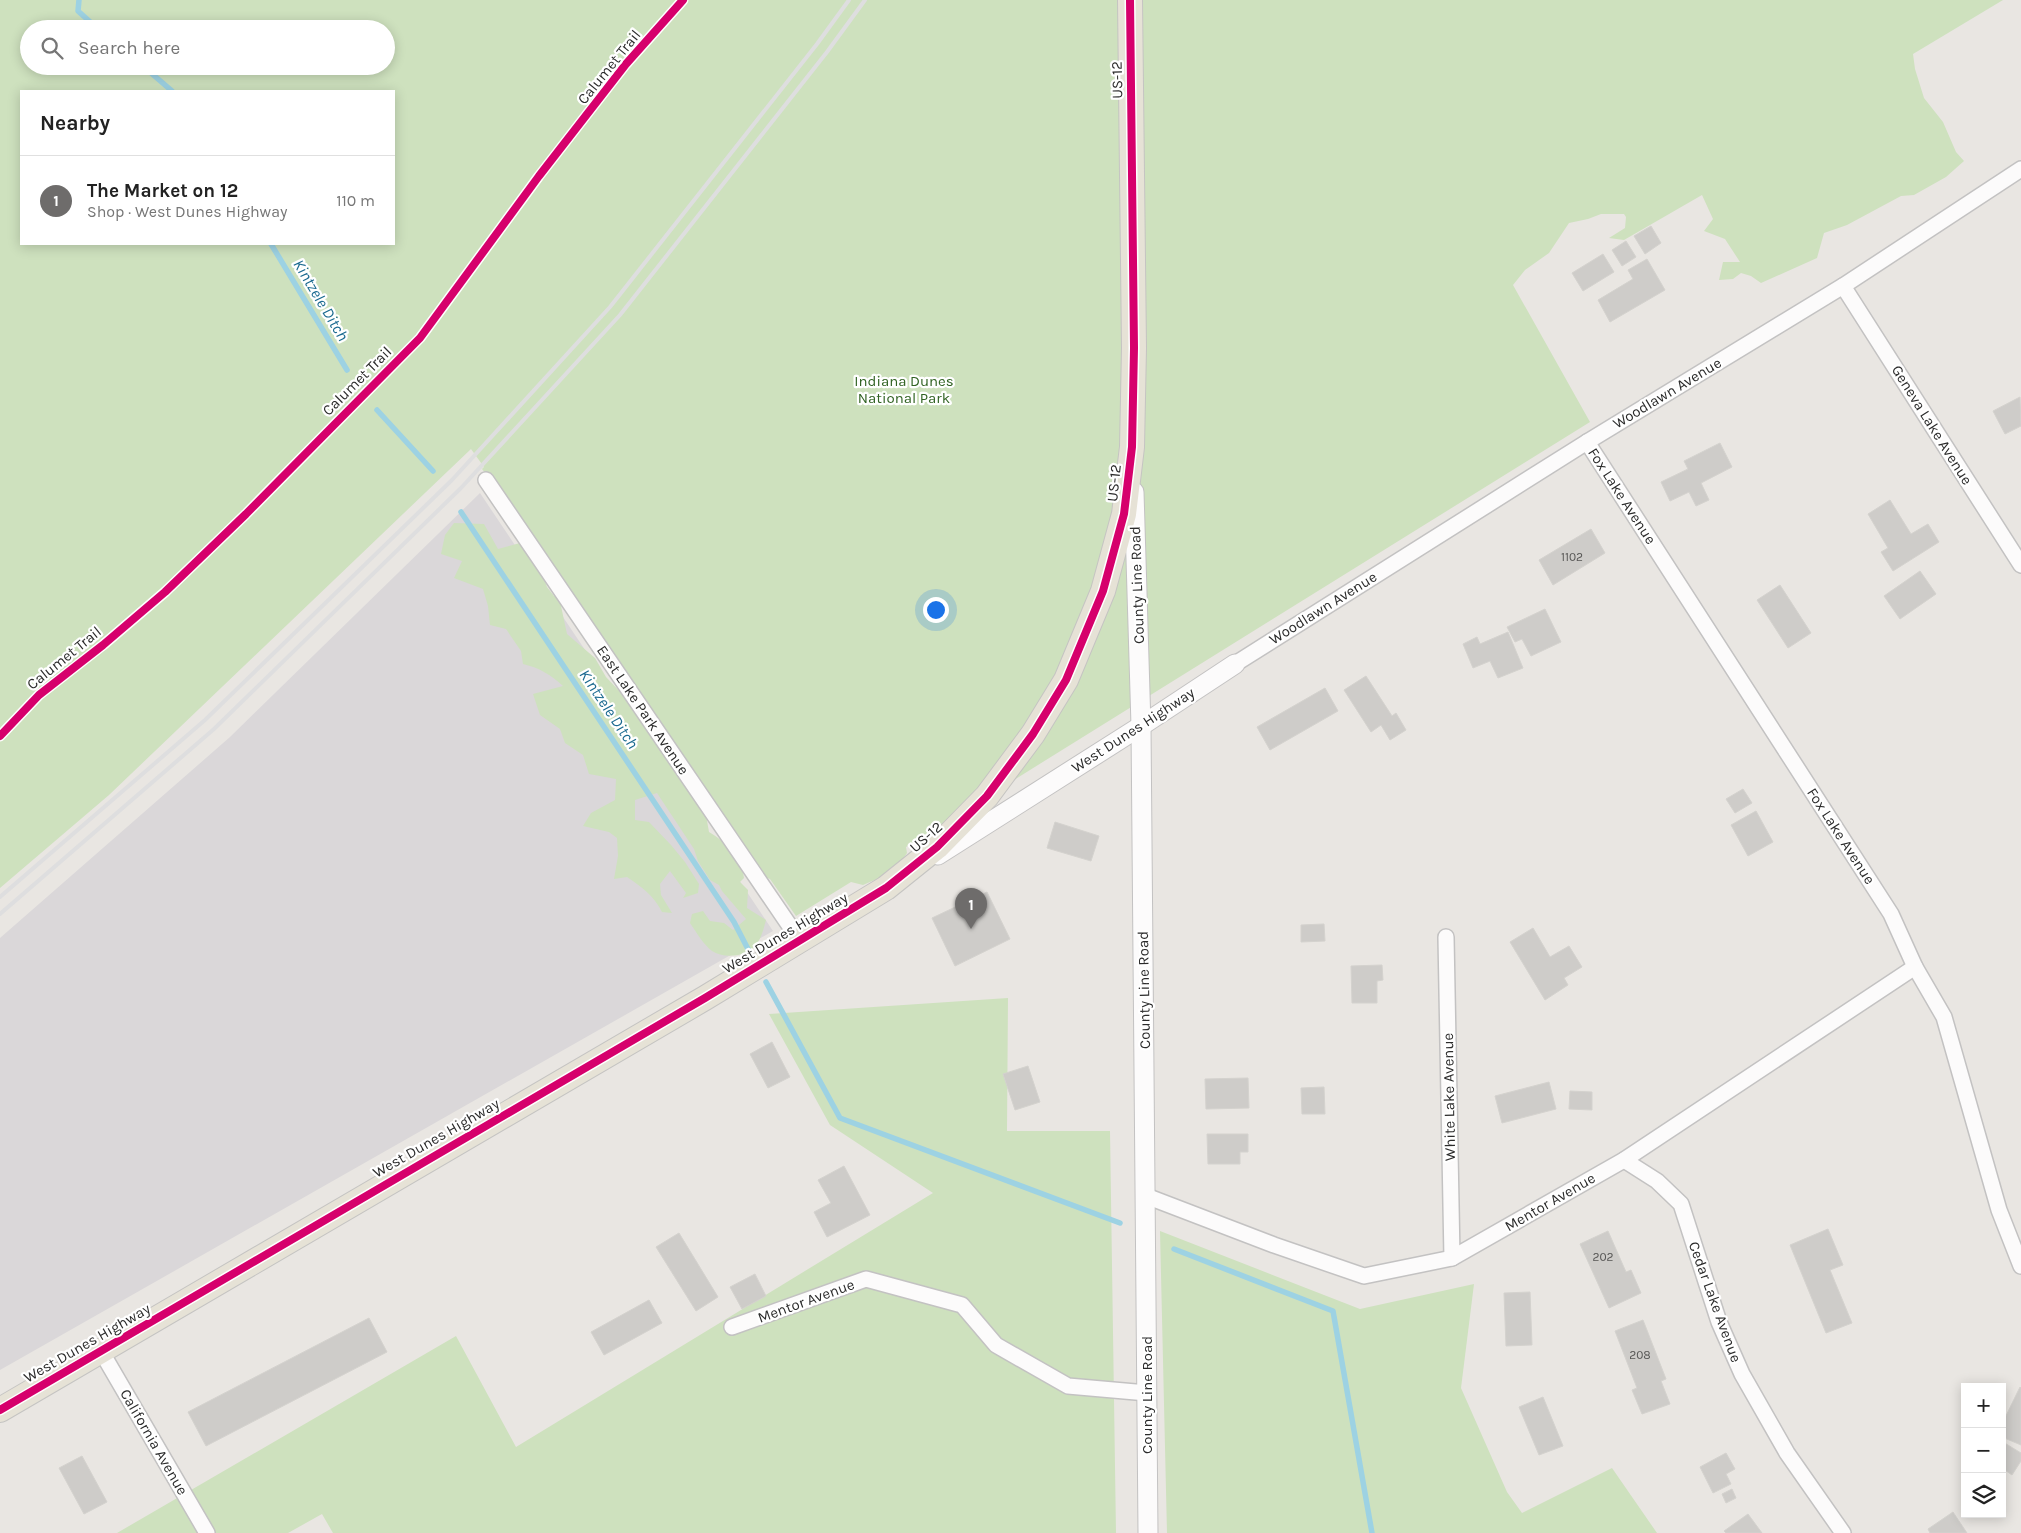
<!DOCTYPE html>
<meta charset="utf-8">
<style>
body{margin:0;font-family:Karla,sans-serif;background:#f6f6f6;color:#222}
.controls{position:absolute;right:15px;bottom:15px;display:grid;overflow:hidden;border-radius:0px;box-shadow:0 2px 12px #0003}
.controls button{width:45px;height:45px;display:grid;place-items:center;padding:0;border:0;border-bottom:1px solid #e0e0e0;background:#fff;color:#222;font:25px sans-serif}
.you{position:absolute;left:935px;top:609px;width:18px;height:18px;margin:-12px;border:4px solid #fff;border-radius:50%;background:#1a73e8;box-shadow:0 0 0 8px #1a73e833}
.badge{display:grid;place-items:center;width:32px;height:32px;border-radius:50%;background:#6e6c6b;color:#fff;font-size:16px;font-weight:700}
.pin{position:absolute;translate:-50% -41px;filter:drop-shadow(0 1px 2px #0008)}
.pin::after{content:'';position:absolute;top:26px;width:18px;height:15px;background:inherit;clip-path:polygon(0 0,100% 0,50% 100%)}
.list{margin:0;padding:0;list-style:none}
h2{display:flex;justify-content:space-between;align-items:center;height:65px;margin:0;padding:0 20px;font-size:21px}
h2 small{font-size:16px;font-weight:400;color:#767676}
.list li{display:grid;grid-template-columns:32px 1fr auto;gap:15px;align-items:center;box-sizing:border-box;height:90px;padding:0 20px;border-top:1px solid #e0e0e0}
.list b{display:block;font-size:19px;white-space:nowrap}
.list p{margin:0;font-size:16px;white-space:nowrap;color:#767676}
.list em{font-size:16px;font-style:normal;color:#767676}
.icon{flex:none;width:28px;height:28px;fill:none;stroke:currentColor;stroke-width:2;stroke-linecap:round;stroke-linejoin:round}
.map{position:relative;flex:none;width:2021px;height:1533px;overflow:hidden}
.search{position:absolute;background:#fff;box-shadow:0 2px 12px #0003;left:20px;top:20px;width:375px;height:55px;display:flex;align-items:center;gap:12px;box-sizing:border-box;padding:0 18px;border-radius:28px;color:#767676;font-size:19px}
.panel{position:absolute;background:#fff;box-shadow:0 2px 12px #0003;left:20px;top:90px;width:375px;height:155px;border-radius:0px}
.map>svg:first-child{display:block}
.industrial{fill:#dad7d9}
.green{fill:#cee1be;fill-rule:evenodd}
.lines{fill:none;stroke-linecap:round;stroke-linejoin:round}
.stream{stroke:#9dd2e3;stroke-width:5.5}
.building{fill:#ceccc9;stroke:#d4d2ce}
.minor-casing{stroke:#c3c2c2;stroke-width:18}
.tertiary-casing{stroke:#c3c2c2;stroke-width:21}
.primary-casing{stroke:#c5c4c2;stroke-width:26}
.minor{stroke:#fcfbfb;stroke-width:15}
.tertiary{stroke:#fcfbfb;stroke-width:19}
.primary{stroke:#e6e2d6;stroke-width:24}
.rail{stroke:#dededf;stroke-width:4}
.cycleway-casing{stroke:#fff;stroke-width:11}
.cycleway{stroke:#d6006c;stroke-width:8}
.labels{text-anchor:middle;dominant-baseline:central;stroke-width:4.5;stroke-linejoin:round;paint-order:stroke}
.number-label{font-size:12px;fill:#565554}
.street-label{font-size:15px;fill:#2b2b2b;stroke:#fff}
.park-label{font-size:15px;fill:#306222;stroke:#fff}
.water-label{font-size:16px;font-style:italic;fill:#1b6a90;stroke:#fff}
</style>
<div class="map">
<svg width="2021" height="1533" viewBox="0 0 2021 1533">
<rect width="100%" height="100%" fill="#e9e6e2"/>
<polygon class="industrial" points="480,493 773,931 0,1370 0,938 230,737"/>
<g class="green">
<path d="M0,0H2003L1913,54L1915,69L1924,98L1943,122L1956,152L1964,161L1946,177L1914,195L1901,196L1847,225L1824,233L1817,258L1761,283L1751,276L1741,273L1733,279L1719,280L1723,262H1740L1725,239L1704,231L1713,219L1702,195L1624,240L1609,238L1625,228L1626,217L1624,214H1601L1588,219L1569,223L1549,253L1525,270L1513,285L1590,422L906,847L907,853L898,866L886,875L863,885L851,882L796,916L770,879L762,876L706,815L709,832C726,842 742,857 744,878L740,882L748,890L747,908L766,920C764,927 762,936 758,942C751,956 725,960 712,951C704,945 696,932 690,923L692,914L703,911L710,921L724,923L733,930L746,919L722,891L719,885L710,880L698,861L694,849L657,793L635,800V820L649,822L671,845L685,862L699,884L698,893L683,898L686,893L670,871L660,884L661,895L672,913L662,912C654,896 642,887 627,877L614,879L618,856L617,838L609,832L583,826L591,813L615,800L616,779L589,774L583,755L565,743L560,729L540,715L533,694L563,686C551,675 540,668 523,664L521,651L506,629L490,625L488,606L483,589L454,578L462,561L441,554L445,535L454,523L484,524L498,549L520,543L543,576L547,587L554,596L563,586L506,499L482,469L484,467L471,449L109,795L0,888ZM29,29H386V66H29ZM21,91H394V244H21ZM575,603L625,697L606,677L595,658L567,634L561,606Z"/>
<polygon points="1008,998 1007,1131 1110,1131 1116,1533 333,1533 322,1514 288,1533 117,1533 456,1336 516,1447 933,1193 830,1125 769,1014"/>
<polygon points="1160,1231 1360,1309 1474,1284 1461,1388 1507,1492 1522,1513 1612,1468 1657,1533 1167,1533"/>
</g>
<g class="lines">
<g class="stream">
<polyline points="79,0 78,11 98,29"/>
<polyline points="143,66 172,91"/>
<polyline points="271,244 347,370"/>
<polyline points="377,410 433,471"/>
<polyline points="461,512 734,922 749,951"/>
<polyline points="766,982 840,1118 1120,1223"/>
<polyline points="1174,1249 1333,1311 1372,1533"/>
</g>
</g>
<g class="building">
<polygon points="1651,226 1661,243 1645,254 1634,236"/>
<polygon points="1626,241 1636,257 1622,266 1612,250"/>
<polygon points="1603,254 1614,272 1583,291 1572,273"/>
<polygon points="1647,259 1665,290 1610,322 1598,300 1633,279 1628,270"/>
<polygon points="2020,397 2021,426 2005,434 1993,411"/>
<polygon points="1720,443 1732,467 1701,483 1709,500 1696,506 1689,492 1670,501 1661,482 1688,469 1684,461"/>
<polygon points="1890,500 1911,534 1928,524 1939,542 1893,571 1881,552 1888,548 1868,514"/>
<polygon points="1591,529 1605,553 1553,585 1539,560"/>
<polygon points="1920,571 1936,594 1900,619 1884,596"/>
<polygon points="1780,585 1811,633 1788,648 1757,600"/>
<polygon points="1545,609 1561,642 1531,656 1522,639 1515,642 1507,627"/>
<polygon points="1508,632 1523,668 1498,678 1490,661 1473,668 1463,644 1477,637 1480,644"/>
<polygon points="1366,676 1392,716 1396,713 1406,730 1390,740 1381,725 1371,732 1344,690"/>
<polygon points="1325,688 1338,711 1270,750 1257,727"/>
<polygon points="1743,789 1752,803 1735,813 1726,799"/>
<polygon points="1756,811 1773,842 1748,856 1731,825"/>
<polygon points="1055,822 1099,836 1091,861 1047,848"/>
<polygon points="987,892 1010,939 955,966 932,918"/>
<polygon points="1324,924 1325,941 1301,942 1301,925"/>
<polygon points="1533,928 1550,957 1569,946 1582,967 1564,978 1568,985 1545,1000 1510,942"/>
<polygon points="1382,965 1383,980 1377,981 1377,1003 1352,1003 1351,966"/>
<polygon points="772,1042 790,1077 768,1088 750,1054"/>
<polygon points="1028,1066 1040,1102 1015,1110 1003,1074"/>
<polygon points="1248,1078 1249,1108 1206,1109 1205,1079"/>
<polygon points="1549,1082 1556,1109 1502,1123 1495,1096"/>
<polygon points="1324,1087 1325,1114 1302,1114 1301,1088"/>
<polygon points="1570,1091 1592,1092 1592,1110 1569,1109"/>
<polygon points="1207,1134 1248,1134 1248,1152 1240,1152 1240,1164 1208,1164"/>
<polygon points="844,1166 870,1215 827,1237 814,1212 831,1203 818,1180"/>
<polygon points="1828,1229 1843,1265 1830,1270 1852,1323 1826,1333 1790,1245"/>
<polygon points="1608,1231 1626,1272 1631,1270 1641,1293 1609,1308 1580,1244"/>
<polygon points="679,1233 718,1297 696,1311 656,1247"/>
<polygon points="755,1274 766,1296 742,1309 730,1287"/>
<polygon points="1530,1292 1532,1345 1506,1346 1504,1293"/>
<polygon points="649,1300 662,1323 604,1355 591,1332"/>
<polygon points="369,1318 387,1352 206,1446 188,1412"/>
<polygon points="1643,1320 1666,1379 1661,1381 1670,1404 1642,1414 1632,1390 1637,1388 1615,1331"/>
<polygon points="2020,1387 2021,1388 2021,1445 2002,1437 2002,1424"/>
<polygon points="1543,1397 1563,1446 1539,1455 1519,1407"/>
<polygon points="2003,1442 2021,1453 2021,1461 2012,1475 2002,1468"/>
<polygon points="1726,1453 1735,1469 1726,1474 1731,1484 1713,1493 1700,1467"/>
<polygon points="82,1456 107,1502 84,1514 59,1468"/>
<polygon points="1732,1489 1736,1498 1726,1503 1722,1494"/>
<polygon points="1953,1512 1967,1533 1930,1533 1928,1529"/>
<polygon points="1748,1514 1762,1533 1726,1533 1724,1531"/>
</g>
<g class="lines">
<g class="minor-casing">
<g id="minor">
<polyline points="1843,286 2021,565"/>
<polyline points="1587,442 1891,914 1915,967 1944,1017 1999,1210 2021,1266"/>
<polyline points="486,480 800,941"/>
<polyline points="1235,664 1587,442 1843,286 2021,169"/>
<polyline points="1446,937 1452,1258"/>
<polyline points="1624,1160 1657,1181 1681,1204 1719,1322 1742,1374 1787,1453 1843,1533"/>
<polyline points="1146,1196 1274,1245 1364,1276 1452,1258 1624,1160 1915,967"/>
<polyline points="732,1327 866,1279 962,1305 996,1345 1068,1386 1147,1393"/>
<polyline points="101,1351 207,1533"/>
</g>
</g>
<g class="tertiary-casing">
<g id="tertiary">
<polyline points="1134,492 1141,726 1148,1533"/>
<polyline points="938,855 1141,726 1235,664"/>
</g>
</g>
<g class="primary-casing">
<polyline id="primary" points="0,1410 705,998 886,888 937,847 987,796 1033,734 1066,680 1103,591 1124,514 1132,447 1134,348 1130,0"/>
</g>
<use href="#minor" class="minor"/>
<use href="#tertiary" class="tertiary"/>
<use href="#primary" class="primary"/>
<g class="rail">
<polyline points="0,897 205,720 452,480 610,307 817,44 849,0"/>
<polyline points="0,914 214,729 461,488 620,315 827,52 865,0"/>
</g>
<g class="cycleway-casing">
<g id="cycleway">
<polyline points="0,736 39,695 103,645 165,592 246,514 420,338 539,176 626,64 683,0"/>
<polyline points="0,1410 705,998 886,888 937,847 987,796 1033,734 1066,680 1103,591 1124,514 1132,447 1134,348 1130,0"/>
</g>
</g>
<use href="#cycleway" class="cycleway"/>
</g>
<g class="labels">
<g class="number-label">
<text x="1572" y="557">1102</text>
<text x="1603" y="1257">202</text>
<text x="1640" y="1355">208</text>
</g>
<g class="street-label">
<text transform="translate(609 67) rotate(-51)">Calumet Trail</text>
<text transform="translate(1117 80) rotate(-91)">US-12</text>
<text transform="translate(357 381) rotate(-45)">Calumet Trail</text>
<text transform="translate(1667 393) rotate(-31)">Woodlawn Avenue</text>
<text transform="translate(1932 425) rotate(58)">Geneva Lake Avenue</text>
<text transform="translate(1114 483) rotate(-84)">US-12</text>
<text transform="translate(1622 496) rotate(57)">Fox Lake Avenue</text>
<text transform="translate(1137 585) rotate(-92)">County Line Road</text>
<text transform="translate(1323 608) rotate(-32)">Woodlawn Avenue</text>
<text transform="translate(64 658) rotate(-39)">Calumet Trail</text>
<text transform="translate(643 710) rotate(56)">East Lake Park Avenue</text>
<text transform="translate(1133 730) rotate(-33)">West Dunes Highway</text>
<text transform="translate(1841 836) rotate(57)">Fox Lake Avenue</text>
<text transform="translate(926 837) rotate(-42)">US-12</text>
<text transform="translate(785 933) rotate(-31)">West Dunes Highway</text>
<text transform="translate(1144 990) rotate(-91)">County Line Road</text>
<text transform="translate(1449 1097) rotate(-91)">White Lake Avenue</text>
<text transform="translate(436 1138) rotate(-30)">West Dunes Highway</text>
<text transform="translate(1550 1202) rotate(-30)">Mentor Avenue</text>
<text transform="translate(806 1301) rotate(-20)">Mentor Avenue</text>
<text transform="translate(1715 1302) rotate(70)">Cedar Lake Avenue</text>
<text transform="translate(87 1343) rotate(-30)">West Dunes Highway</text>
<text transform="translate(1147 1395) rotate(-90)">County Line Road</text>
<text transform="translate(154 1442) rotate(60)">California Avenue</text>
</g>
<g class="park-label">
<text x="904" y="381">Indiana Dunes<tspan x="904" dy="17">National Park</tspan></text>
</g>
<g class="water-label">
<text transform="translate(321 300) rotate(59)">Kintzele Ditch</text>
<text transform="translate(609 709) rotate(56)">Kintzele Ditch</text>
</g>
</g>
</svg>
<div class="controls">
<button>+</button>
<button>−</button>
<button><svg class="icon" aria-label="layers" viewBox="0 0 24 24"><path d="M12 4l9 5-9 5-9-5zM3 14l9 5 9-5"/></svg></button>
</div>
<div class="you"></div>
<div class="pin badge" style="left:971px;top:929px">1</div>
<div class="search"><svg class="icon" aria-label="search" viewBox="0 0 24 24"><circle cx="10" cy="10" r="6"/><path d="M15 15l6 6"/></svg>Search here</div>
<section class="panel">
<h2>Nearby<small></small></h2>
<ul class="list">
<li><span class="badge">1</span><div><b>The Market on 12</b><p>Shop · West Dunes Highway</p></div><em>110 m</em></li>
</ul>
</section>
</div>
